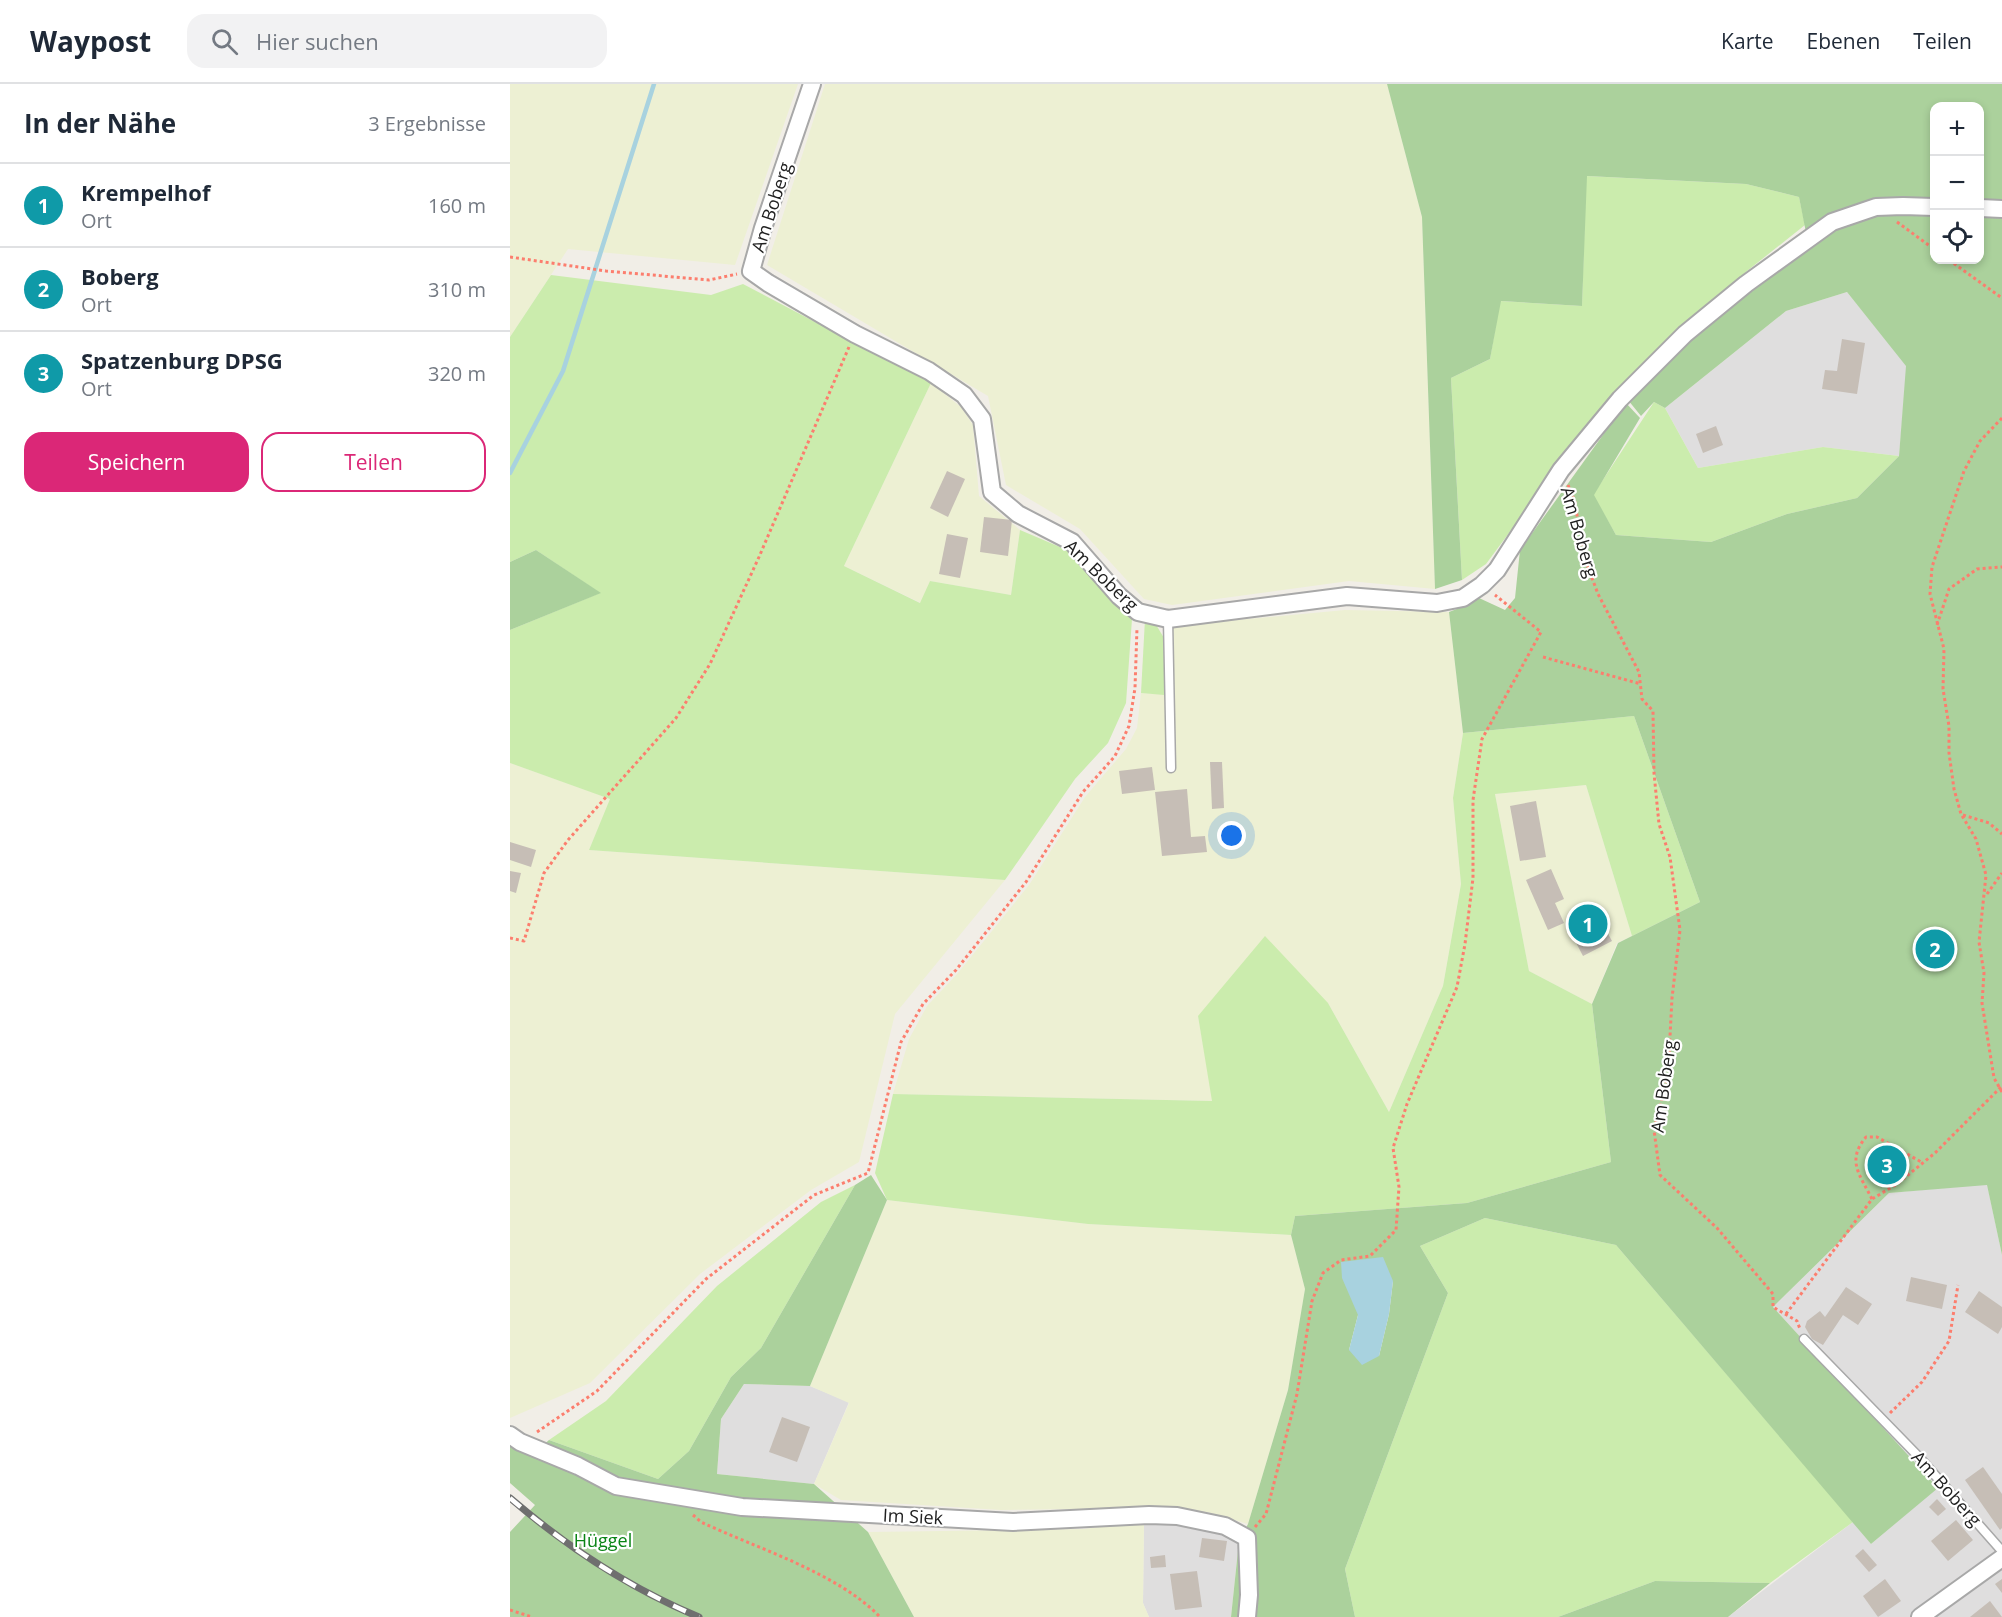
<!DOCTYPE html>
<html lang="de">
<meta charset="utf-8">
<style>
body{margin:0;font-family:"Open Sans",sans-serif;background:#f2f2f3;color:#1f2937}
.controls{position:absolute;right:18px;top:18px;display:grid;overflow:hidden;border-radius:12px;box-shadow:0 3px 9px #0003}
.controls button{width:54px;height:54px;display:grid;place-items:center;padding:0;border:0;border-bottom:2px solid #e0e1e3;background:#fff;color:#1f2937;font:30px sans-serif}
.you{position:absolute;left:722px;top:752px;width:21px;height:21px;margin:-15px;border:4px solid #fff;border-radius:50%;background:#1a73e8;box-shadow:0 0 0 9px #1a73e833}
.badge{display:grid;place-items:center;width:39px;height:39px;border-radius:50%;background:#db2777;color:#fff;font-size:20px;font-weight:700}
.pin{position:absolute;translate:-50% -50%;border:3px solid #fff;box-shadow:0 2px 6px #0006}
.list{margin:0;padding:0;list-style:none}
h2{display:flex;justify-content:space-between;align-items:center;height:78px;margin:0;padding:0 24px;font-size:26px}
h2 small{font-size:20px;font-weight:400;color:#747a83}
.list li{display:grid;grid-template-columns:39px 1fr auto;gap:18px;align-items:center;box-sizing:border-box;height:84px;padding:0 24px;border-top:2px solid #e0e1e3}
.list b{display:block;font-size:22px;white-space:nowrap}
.list p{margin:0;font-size:20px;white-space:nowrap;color:#747a83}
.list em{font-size:20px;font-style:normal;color:#747a83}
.actions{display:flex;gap:12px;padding:18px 24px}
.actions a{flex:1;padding:14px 0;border:2px solid #db2777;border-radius:18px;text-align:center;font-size:21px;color:#db2777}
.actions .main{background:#db2777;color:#fff}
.icon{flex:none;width:33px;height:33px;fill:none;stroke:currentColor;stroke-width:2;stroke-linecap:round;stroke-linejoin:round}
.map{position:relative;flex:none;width:1492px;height:1533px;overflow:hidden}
header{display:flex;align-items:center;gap:36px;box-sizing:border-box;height:84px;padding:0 30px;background:#fff;border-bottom:2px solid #e0e1e3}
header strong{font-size:28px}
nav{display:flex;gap:33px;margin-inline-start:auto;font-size:21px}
.search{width:420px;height:54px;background:#f2f2f3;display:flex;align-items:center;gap:15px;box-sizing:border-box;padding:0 21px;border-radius:18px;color:#747a83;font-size:22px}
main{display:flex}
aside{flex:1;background:#fff}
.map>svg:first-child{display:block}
.residential{fill:#dfdede}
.farmland{fill:#edf0d3}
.grass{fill:#cbecad}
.forest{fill:#abd19c;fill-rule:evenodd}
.water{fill:#a8d2df}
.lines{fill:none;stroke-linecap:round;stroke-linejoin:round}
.stream{stroke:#a8d2df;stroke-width:4.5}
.building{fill:#c6beb6}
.service-casing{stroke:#a8a8a8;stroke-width:11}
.minor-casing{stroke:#a8a8a8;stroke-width:20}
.path{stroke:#fc7e6e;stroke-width:3;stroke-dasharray:3 3;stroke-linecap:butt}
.service{stroke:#fff;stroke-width:8}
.minor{stroke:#fff;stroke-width:16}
.rail-casing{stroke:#6f6f6f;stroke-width:7}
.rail{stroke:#fff;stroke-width:4.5;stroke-dasharray:14;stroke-linecap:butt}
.labels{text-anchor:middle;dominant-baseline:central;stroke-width:4.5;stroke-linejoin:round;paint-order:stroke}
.street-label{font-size:18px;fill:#212121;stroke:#fff}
.park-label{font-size:18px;fill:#0a8415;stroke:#fff}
</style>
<header>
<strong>Waypost</strong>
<div class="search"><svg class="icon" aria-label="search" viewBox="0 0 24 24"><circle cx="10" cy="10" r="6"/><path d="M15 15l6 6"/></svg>Hier suchen</div>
<nav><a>Karte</a><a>Ebenen</a><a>Teilen</a></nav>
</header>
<main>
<aside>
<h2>In der Nähe<small>3 Ergebnisse</small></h2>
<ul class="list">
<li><span class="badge" style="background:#0f9aa8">1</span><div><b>Krempelhof</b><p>Ort</p></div><em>160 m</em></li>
<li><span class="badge" style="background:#0f9aa8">2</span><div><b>Boberg</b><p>Ort</p></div><em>310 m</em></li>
<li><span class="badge" style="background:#0f9aa8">3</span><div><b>Spatzenburg DPSG</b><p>Ort</p></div><em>320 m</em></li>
</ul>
<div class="actions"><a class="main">Speichern</a><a>Teilen</a></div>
</aside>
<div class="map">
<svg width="1492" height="1533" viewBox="0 0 1492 1533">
<rect width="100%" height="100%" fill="#f1eee7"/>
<g class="residential">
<polygon points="1337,208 1397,282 1389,372 1313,363 1188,384 1155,324 1276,227"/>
<polygon points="1477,1100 1492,1171 1492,1533 1218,1533 1343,1438 1361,1460 1427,1404 1263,1223 1379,1109"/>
<polygon points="234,1300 300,1302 339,1318 304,1400 207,1390 211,1335"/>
<polygon points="634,1437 692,1442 729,1457 721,1533 639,1533 633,1519"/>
</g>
<g class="farmland">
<polygon points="0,0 288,0 225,181 58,165 0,253"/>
<polygon points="315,0 877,0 912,133 925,505 839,497 662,521 634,515 570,445 496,401 478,312 257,181"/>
<polygon points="421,299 451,323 463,341 469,412 510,446 501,511 420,497 411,519 334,482"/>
<polygon points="835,526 939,528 953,649 943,714 951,800 933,902 879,1028 818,919 688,932 703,1017 383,1010 399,955 417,922 448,889 519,801 575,713 616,665 627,644 631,609 663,611 663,542"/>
<polygon points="0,679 101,715 79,766 495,796 385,930 349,1078 301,1106 190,1190 80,1299 0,1334"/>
<polygon points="1076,701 1122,852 1107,859 1082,920 1019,887 985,710"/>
<polygon points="377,1116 578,1140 781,1151 795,1205 778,1306 738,1440 697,1428 653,1424 491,1426 331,1416 304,1400 339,1319 300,1302"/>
<polygon points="634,1437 633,1519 639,1533 404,1533 358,1448 574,1445"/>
</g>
<g class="grass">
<polygon points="1076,92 1236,100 1289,113 1295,141 1237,187 1097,317 976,480 952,496 941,294 980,275 990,217 1072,222"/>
<polygon points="41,191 201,211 233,200 421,299 334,482 410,519 420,497 501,511 510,446 557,466 622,535 616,619 598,659 565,695 495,796 79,766 100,715 0,679 0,546 90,509 26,466 0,478 0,253"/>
<polygon points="1144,318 1155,324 1188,384 1313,363 1389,372 1347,414 1277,430 1201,458 1106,451 1083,411"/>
<polygon points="635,535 645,539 654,554 654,611 631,609"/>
<polygon points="1124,632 1190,818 1122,852 1076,701 985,710 1019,887 1082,920 1101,1078 957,1119 785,1132 781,1151 578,1140 377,1116 365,1089 383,1010 702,1017 688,932 755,852 818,919 879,1028 933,902 951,800 943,714 953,649"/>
<polygon points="345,1101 251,1264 221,1293 179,1367 148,1395 39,1356 96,1317 207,1202 311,1118"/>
<polygon points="975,1134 1106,1161 1343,1438 1260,1499 1145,1497 1048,1533 845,1533 835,1485 938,1209 910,1162"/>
</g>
<g class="forest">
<path d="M877,0H1492V1171L1477,1101L1379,1109L1263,1223L1428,1404L1361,1460L1106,1161L975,1134L910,1162L938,1209L835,1485L845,1533H721L729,1457L738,1440L778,1306L795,1205L781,1151L785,1132L957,1119L1101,1078L1082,920L1108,859L1190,818L1124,632L953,649L939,528L957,521L969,514L995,526L1005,514L1010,466L1116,319L1130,334L1084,411L1106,451L1201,458L1277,430L1347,414L1389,372L1396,282L1337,208L1276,227L1155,324L1144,318L1131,332L1118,316L1179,255L1299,164L1289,113L1236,100L1077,92L1072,222L991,217L980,275L941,294L952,496L925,505L912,133ZM1424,22H1470V176H1424ZM883,1197L879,1230L869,1272L839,1266L848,1231Z"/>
<polygon points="26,466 91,509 0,546 0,478"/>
<polygon points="361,1091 377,1116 300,1302 234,1300 211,1335 207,1390 304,1400 358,1448 404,1533 0,1533 0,1448 25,1421 0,1399 0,1362 21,1372 39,1356 148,1395 179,1367 221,1293 251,1264 345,1101"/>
<polygon points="1145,1497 1260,1499 1218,1533 1048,1533"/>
</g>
<polygon class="water" points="873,1173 883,1197 879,1230 869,1272 852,1281 839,1266 848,1231 832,1194 831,1178"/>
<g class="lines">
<polyline class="stream" points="0,389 53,287 144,0"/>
</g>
<g class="building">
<polygon points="1332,255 1355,259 1347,310 1312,305 1315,286 1327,287"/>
<polygon points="1206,342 1213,361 1193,369 1186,350"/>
<polygon points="437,387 455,395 438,433 420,424"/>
<polygon points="474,433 502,436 498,472 470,468"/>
<polygon points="437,450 458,454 450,494 429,490"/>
<polygon points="700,678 712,678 714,724 702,725"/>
<polygon points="642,683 645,706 612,710 609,687"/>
<polygon points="677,705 681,753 695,752 697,768 652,772 645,708"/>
<polygon points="1026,717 1036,773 1010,777 1000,722"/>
<polygon points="0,758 26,766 21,783 0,776"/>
<polygon points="1041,785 1054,815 1045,819 1054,839 1038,846 1016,796"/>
<polygon points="0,787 11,789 6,809 0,807"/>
<polygon points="1082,820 1102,857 1073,872 1062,851 1068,848 1059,832"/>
<polygon points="1370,1062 1398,1079 1385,1100 1357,1083"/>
<polygon points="1401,1193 1437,1201 1432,1225 1396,1217"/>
<polygon points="1336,1203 1362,1220 1348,1241 1333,1231 1313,1261 1302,1255 1295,1243 1297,1237 1310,1227 1315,1233"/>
<polygon points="1469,1207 1492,1223 1492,1243 1488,1250 1455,1228"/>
<polygon points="272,1333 300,1343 287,1378 259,1368"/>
<polygon points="1473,1383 1492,1410 1492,1444 1490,1446 1455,1396"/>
<polygon points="1427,1415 1436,1425 1428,1432 1419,1423"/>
<polygon points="1446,1436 1463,1456 1438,1477 1421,1457"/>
<polygon points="692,1454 717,1457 714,1477 689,1473"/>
<polygon points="1353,1465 1367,1481 1359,1488 1345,1472"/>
<polygon points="655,1471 656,1483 641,1484 640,1473"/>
<polygon points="687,1487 692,1523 665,1526 660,1490"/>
<polygon points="1375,1495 1391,1517 1368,1533 1353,1512"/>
<polygon points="1492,1495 1492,1509 1485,1500"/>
<polygon points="1480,1517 1492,1533 1460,1533"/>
</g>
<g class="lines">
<g class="service-casing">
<g id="service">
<polyline points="658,535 661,684"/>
<polyline points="1294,1255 1408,1372 1492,1467"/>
</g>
</g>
<g class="minor-casing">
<g id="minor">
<polyline points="302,0 253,144 241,187 258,199 345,250 419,287 454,311 472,335 482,408 508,430 562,458 609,512 628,528 658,535 837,512 927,519 953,514 972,501 987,486 1051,386 1110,315 1175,250 1236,200 1322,138 1366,123 1393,122 1424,123"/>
<polyline points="1470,124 1492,125"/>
<polyline points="0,1351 10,1358 68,1382 106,1402 232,1423 503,1438 639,1431 667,1432 715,1442 737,1454 739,1511 737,1533"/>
<polyline points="1410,1533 1492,1474"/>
</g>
</g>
<g class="path">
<polyline points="1387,138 1424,165"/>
<polyline points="0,173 96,187 199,196 227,190"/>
<polyline points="1439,176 1492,214"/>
<polyline points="1492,334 1470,357 1454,387 1422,483 1420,510 1434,565 1433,605 1439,642 1439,669 1444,705 1451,730 1466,755 1476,791 1469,858 1474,889 1472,919 1484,994 1492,1008"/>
<polyline points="1058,401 1065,418 1073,470 1088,510 1129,588 1132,615 1143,627 1144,689 1149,740 1160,773 1170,846 1162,914 1158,991 1144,1046 1150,1091 1207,1144 1263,1210 1263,1223 1287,1237 1290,1245"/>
<polyline points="1427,541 1439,505 1467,485 1492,483"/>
<polyline points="1033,573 1131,600"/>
<polyline points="1453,731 1479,739 1492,750"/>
<polyline points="1477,810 1492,789"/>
<polyline points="0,854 14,857 34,789 58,756 166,634 200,580 249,473 339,263"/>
<path d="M1362,1115C1350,1091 1336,1077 1356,1053H1367L1413,1079"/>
<polyline points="1276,1230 1362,1115 1387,1100 1425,1069 1492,1002"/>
<polyline points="1380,1329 1412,1298 1439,1257 1448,1201"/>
<polyline points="27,1348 87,1307 196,1195 304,1111 358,1089 391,958 413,920 446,886 516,798 573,708 605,672 619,642 625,604 627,544"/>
<path d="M183,1431L191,1438C246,1464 328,1489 370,1533"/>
<polyline points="745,1443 756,1430 787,1310 802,1217 813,1189 831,1176 860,1172 886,1146 889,1103 883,1064 897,1020 947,903 955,860 963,794 963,716 972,655 1031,548 985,511"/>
<polyline points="0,1526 22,1533"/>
</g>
<use href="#service" class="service"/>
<use href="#minor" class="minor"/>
<g class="rail-casing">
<path id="rail" d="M0,1414C57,1463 119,1504 189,1533"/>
</g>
<use href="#rail" class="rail"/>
</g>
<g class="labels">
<g class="street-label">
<text transform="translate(261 123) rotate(-72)">Am Boberg</text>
<text transform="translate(1070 448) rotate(74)">Am Boberg</text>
<text transform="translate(592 491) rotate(44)">Am Boberg</text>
<text transform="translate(1153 1002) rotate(-82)">Am Boberg</text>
<text transform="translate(1437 1404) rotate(48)">Am Boberg</text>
<text transform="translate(403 1432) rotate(3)">Im Siek</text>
</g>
<g class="park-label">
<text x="93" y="1456">Hüggel</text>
</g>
</g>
</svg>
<div class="controls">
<button>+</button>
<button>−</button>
<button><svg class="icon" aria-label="locate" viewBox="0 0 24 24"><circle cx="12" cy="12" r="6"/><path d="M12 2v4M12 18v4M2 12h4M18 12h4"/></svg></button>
</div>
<div class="you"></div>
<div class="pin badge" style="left:1078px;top:840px;background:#0f9aa8">1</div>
<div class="pin badge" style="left:1425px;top:865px;background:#0f9aa8">2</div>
<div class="pin badge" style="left:1377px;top:1081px;background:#0f9aa8">3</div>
</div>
</main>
